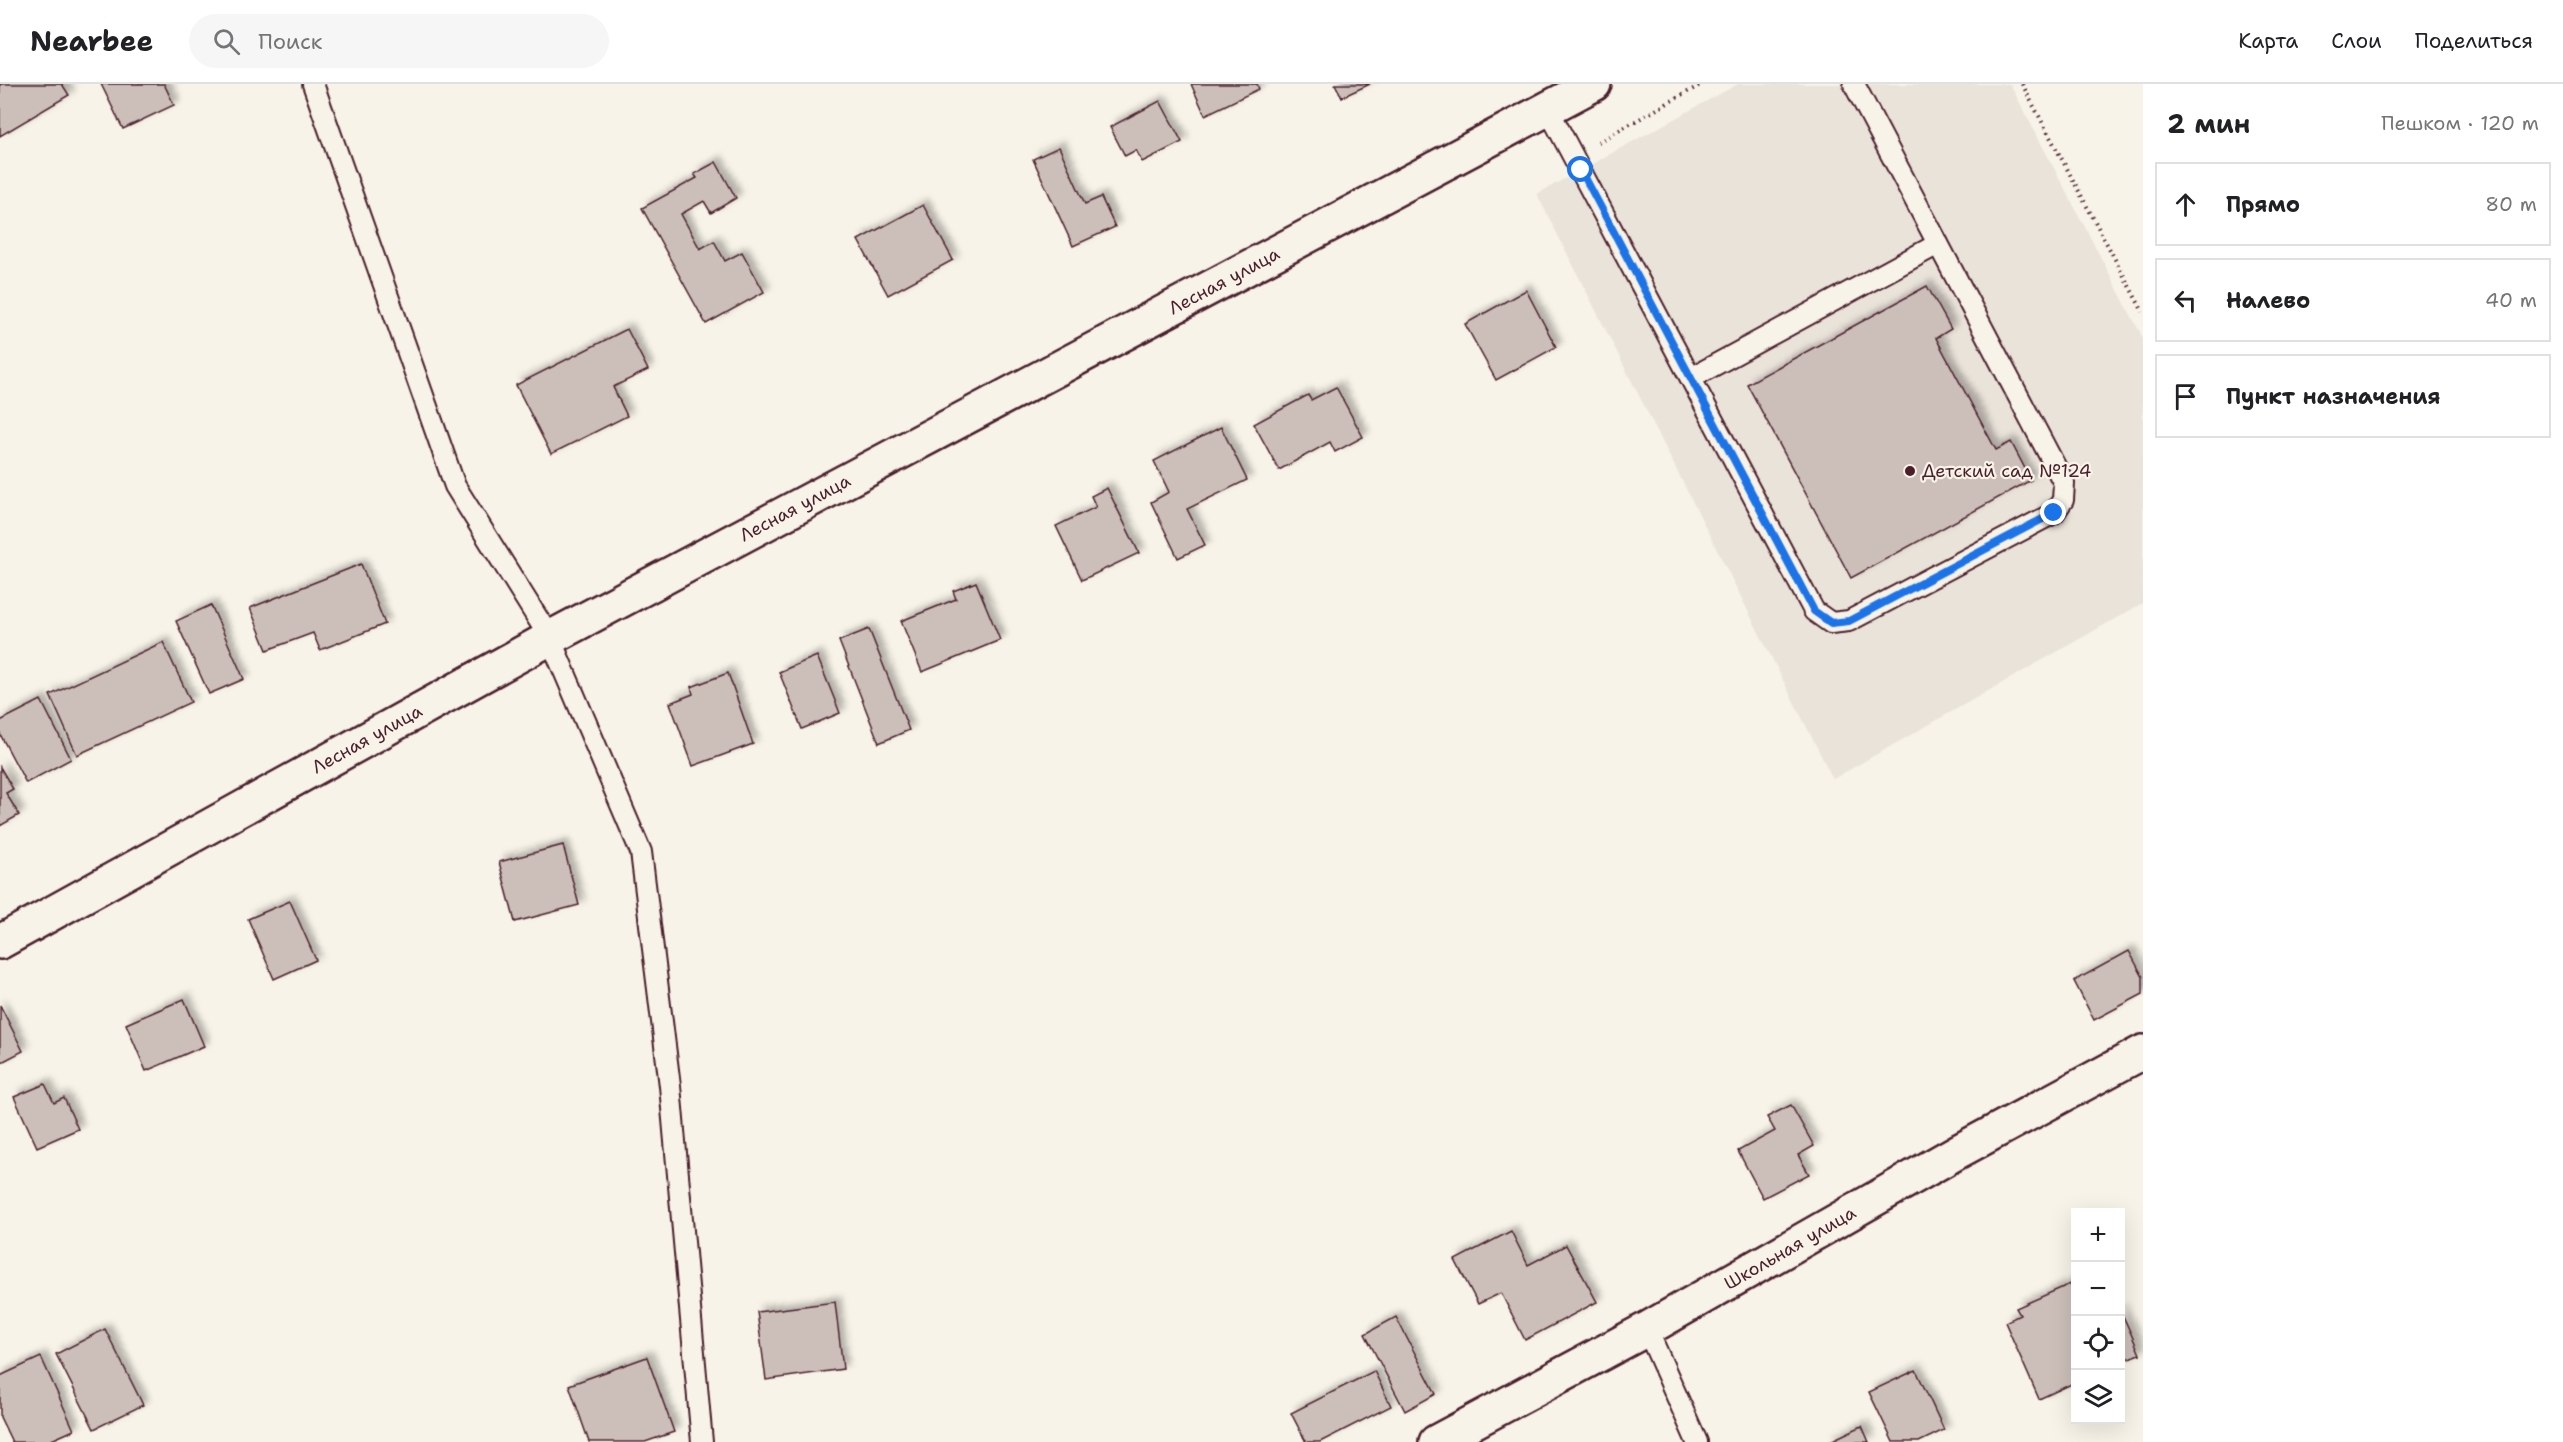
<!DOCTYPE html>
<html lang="ru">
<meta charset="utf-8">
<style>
body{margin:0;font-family:"Shantell Sans",sans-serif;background:#f6f6f6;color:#202124}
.controls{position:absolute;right:18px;bottom:18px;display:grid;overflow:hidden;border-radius:0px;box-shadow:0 6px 24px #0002}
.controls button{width:54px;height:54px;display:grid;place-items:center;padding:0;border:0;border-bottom:2px solid #e0e0e0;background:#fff;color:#202124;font:30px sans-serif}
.stop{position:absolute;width:18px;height:18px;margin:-14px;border:4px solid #1a73e8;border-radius:50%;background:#fff}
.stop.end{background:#1a73e8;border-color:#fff;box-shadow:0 2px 6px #0008}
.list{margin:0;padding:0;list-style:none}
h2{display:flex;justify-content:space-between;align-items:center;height:78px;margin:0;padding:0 24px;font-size:26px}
h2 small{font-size:20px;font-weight:400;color:#757577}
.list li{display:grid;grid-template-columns:39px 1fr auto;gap:18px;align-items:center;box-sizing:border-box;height:84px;margin:0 12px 12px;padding:0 12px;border:2px solid #e0e0e0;border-radius:0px}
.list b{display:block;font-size:22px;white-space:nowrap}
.list em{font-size:20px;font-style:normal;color:#757577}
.icon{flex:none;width:33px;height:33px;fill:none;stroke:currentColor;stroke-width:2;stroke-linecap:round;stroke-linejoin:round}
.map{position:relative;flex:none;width:2143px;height:1358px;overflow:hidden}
header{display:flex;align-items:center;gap:36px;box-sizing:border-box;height:84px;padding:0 30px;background:#fff;border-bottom:2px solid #e0e0e0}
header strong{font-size:28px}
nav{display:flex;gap:33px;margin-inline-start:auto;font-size:21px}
.search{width:420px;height:54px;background:#f6f6f6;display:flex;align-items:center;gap:15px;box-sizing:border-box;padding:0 21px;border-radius:33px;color:#757577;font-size:22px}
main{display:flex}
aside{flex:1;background:#fff}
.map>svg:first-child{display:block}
.built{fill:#eae3da}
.building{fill:#ccbfb9;stroke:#4a1f2b;stroke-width:1.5;filter:url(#shadow)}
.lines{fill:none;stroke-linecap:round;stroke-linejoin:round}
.service-casing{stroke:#4a1f2b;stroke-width:24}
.minor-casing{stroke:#4a1f2b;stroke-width:38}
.path{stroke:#4a1f2b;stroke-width:4;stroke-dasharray:1.5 4.5;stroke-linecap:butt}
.service{stroke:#f7f3e8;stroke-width:20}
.minor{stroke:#f7f3e8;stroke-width:33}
.route{stroke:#1a73e8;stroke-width:8}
.poi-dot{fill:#4a1f2b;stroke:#f7f3e8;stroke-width:2}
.labels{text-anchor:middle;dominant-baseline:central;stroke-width:4.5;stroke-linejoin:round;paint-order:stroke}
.street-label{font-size:18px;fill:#4a1f2b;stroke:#f7f3e8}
.poi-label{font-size:18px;fill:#4a1f2b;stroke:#f7f3e8;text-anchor:start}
</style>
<header>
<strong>Nearbee</strong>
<div class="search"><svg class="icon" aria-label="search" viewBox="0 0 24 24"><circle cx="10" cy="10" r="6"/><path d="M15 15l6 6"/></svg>Поиск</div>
<nav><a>Карта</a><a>Слои</a><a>Поделиться</a></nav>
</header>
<main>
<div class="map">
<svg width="2143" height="1358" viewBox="0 0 2143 1358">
<defs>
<filter id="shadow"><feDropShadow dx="5.5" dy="-5.5" stdDeviation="3" flood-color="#0004"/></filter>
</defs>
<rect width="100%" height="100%" fill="#f7f3e8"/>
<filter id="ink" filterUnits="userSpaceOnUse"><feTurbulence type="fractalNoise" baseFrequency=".0167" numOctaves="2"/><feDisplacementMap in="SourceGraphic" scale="12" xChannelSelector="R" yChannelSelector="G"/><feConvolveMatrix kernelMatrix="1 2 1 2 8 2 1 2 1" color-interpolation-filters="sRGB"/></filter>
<g filter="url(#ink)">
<polygon class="built" points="1738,0 2010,0 2143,254 2143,519 1833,695 1537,110"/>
<g class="building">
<polygon points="0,0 62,0 69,11 0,52"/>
<polygon points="101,0 164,0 174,21 123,45"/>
<polygon points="1191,0 1257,0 1259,5 1205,31"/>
<polygon points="1335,0 1370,0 1342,13"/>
<polygon points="1160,17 1182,58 1142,78 1136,66 1125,72 1110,43"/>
<polygon points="1059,63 1085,120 1101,113 1115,143 1073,162 1033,75"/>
<polygon points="716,78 736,114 711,129 704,117 681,130 700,165 714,157 725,177 742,168 764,208 706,240 642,124 697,94 694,90"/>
<polygon points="923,121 953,176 888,211 858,156"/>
<polygon points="1927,202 1951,245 1936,254 1996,366 2011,358 2031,396 1851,494 1747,300"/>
<polygon points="1526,206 1556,263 1496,296 1465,240"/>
<polygon points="627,245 648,286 613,303 627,332 551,370 516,301"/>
<polygon points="1336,303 1363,353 1335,368 1330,358 1279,386 1254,340 1308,311 1311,316"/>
<polygon points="1221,343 1247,396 1187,425 1205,461 1178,474 1151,418 1169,408 1154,377"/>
<polygon points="1107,404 1139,469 1082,496 1056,442 1096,423 1091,412"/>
<polygon points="361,480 385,540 320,566 313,549 267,566 250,524"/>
<polygon points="976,498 1000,556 922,588 901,537 956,515 953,507"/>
<polygon points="211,521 244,595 209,610 176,537"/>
<polygon points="869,545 909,646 879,659 839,557"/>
<polygon points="163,558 191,618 77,671 50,611"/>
<polygon points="817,572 840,629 802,645 779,588"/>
<polygon points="728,589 753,660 693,682 670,619 693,610 691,603"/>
<polygon points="41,616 71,675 26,699 0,650 0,637"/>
<polygon points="0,683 13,705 6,709 19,731 0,742"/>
<polygon points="563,761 579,821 515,838 499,778"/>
<polygon points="290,817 316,876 274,895 248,835"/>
<polygon points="2129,867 2143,893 2143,910 2094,936 2074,897"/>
<polygon points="184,915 204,962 146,987 126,940"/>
<polygon points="0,921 23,967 0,979"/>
<polygon points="45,1000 54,1019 64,1014 78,1045 37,1063 14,1013"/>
<polygon points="1791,1021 1814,1062 1798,1071 1809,1090 1763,1114 1738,1067 1775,1047 1767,1033"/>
<polygon points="1511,1147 1528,1181 1566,1161 1597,1218 1525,1256 1501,1209 1478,1220 1455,1176"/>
<polygon points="2070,1200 2073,1207 2076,1206 2076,1298 2039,1315 2005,1238 2020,1231 2016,1224"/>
<polygon points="835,1218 843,1285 766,1296 757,1228"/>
<polygon points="2120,1225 2140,1270 2120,1278"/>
<polygon points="1396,1233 1436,1310 1405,1327 1365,1250"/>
<polygon points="105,1245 143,1321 94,1345 56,1270"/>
<polygon points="41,1273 74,1346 47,1358 12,1358 0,1333 0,1292"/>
<polygon points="647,1273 674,1348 645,1358 589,1358 569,1301"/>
<polygon points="1916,1286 1944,1346 1919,1358 1893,1358 1869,1308"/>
<polygon points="1374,1287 1391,1322 1320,1358 1306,1358 1291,1329"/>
<polygon points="1862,1342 1869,1358 1828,1358"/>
</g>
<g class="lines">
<g class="service-casing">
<g id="service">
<polyline points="313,0 455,402 550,554 641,768 670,1002 702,1358"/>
<polyline points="1548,25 1814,527 1831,539 1849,537 2054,429 2063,416 2064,399 1854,0"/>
<polyline points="1691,294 1938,160"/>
<polyline points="1647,1245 1697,1358"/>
</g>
</g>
<g class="minor-casing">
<g id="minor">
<polyline points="0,858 550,554 1594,0"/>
<polyline points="1436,1358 1647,1245 1959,1067 2143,968"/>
</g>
</g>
<g class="path">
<polyline points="2022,0 2143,228"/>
<polyline points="1598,58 1702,0"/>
</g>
<use href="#service" class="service"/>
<use href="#minor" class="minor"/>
</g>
</g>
<g class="lines" filter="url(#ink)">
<polyline class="route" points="1581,86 1814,527 1831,539 1849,537 2054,429"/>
</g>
<circle class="poi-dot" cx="1910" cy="387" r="6"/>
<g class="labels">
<g class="street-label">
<text transform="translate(1224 197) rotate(-28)">Лесная улица</text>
<text transform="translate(795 424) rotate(-28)">Лесная улица</text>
<text transform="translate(367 655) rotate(-29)">Лесная улица</text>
<text transform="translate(1790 1164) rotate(-30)">Школьная улица</text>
</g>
<g class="poi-label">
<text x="1922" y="387">Детский сад №124</text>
</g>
</g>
</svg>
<div class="controls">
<button>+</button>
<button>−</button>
<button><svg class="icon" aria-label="locate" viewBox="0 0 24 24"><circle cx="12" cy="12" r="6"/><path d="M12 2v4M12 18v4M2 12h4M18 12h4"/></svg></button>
<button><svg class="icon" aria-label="layers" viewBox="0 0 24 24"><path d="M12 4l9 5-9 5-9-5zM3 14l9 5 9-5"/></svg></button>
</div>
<div class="stop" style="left:1581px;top:86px"></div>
<div class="stop end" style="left:2054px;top:429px"></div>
</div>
<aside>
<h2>2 мин<small>Пешком · 120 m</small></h2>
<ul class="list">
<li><svg class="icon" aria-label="ahead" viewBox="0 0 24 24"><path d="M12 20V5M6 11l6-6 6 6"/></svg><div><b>Прямо</b></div><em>80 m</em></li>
<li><svg class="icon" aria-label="left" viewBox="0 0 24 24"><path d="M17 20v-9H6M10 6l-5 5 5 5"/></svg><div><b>Налево</b></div><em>40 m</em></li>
<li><svg class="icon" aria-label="arrive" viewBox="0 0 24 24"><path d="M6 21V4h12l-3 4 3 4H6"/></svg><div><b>Пункт назначения</b></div></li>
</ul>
</aside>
</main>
